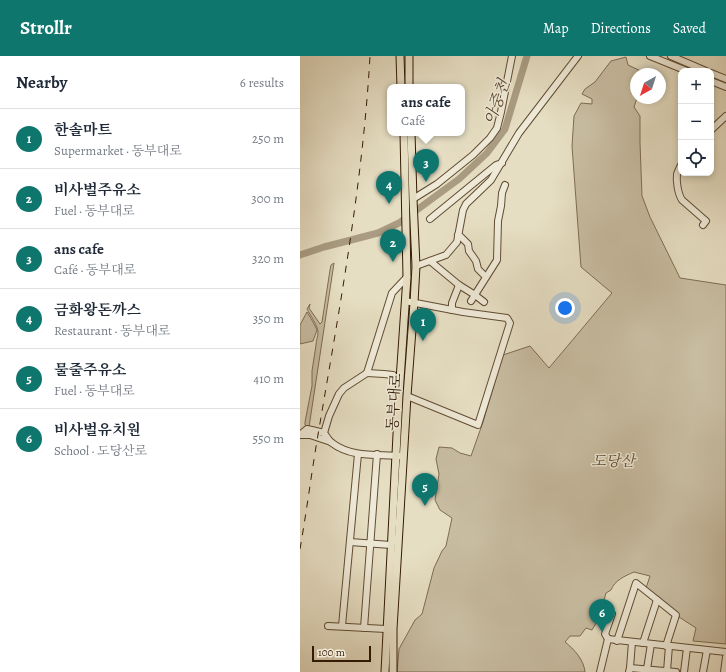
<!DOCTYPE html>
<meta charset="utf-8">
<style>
body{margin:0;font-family:Alegreya,"Noto Serif KR",serif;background:#f6f6f7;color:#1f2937}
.controls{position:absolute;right:12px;top:12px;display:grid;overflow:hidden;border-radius:8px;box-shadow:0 2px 6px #0003}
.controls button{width:36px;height:36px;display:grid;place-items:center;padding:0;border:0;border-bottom:1px solid #e0e1e3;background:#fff;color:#1f2937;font:20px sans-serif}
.compass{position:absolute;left:330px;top:12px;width:36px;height:36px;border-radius:50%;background:#fff;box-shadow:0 2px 6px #0003;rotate:219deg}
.scale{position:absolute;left:12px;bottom:10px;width:59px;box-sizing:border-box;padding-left:4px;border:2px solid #341b03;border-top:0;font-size:11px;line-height:14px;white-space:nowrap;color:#341b03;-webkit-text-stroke:3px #efead8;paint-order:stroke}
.you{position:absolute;left:265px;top:252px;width:14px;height:14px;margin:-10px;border:3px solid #fff;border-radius:50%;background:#1a73e8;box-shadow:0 0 0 6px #1a73e833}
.badge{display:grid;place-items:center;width:26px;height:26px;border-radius:50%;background:#0f766e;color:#fff;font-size:13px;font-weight:700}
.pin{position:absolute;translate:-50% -33px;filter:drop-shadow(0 1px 2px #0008)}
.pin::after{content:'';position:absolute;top:21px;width:14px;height:12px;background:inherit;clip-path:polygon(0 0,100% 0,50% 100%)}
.popup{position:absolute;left:87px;top:28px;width:78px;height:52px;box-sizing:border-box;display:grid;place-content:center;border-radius:8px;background:#fff;filter:drop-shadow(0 1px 3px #0005);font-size:13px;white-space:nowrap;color:#747a83}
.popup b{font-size:15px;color:#1f2937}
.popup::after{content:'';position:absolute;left:50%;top:100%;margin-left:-8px;border:8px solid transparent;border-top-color:#fff}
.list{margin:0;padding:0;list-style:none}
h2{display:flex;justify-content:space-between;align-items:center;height:52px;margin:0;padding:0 16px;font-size:17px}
h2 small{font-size:13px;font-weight:400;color:#747a83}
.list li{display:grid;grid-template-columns:26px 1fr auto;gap:12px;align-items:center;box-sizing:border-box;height:60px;padding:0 16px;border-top:1px solid #e0e1e3}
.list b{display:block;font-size:15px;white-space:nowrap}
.list p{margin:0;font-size:13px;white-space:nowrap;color:#747a83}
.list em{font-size:13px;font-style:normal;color:#747a83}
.icon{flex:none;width:22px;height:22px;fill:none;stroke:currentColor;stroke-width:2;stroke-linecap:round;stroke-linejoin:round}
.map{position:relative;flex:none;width:426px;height:616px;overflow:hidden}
header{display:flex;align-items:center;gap:24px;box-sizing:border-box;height:56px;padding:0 20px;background:#0f766e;color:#fff}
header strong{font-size:19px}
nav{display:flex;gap:22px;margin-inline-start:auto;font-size:14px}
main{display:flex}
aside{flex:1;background:#fff}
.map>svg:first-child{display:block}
.green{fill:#c8bda2;stroke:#7e6c52}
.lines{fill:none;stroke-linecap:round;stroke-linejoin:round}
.river{stroke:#a99c82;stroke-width:7}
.minor-casing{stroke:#604c33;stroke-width:8}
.major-casing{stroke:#341b03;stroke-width:9}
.minor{stroke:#efead8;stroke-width:6}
.major{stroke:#e6dec3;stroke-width:7}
.rail{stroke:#341b03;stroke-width:1;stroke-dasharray:7 7;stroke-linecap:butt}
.labels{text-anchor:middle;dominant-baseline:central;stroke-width:3;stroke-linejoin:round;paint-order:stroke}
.street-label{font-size:15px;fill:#341b03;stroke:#efead8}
.park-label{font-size:15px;font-style:italic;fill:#604c33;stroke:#efead8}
.water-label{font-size:16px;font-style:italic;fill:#5d482f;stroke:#efead8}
</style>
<header>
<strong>Strollr</strong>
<nav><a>Map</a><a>Directions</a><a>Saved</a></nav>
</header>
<main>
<aside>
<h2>Nearby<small>6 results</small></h2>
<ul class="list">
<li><span class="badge">1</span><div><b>한솔마트</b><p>Supermarket · 동부대로</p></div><em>250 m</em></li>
<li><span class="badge">2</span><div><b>비사벌주유소</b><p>Fuel · 동부대로</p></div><em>300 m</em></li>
<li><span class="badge">3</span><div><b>ans cafe</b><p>Café · 동부대로</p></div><em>320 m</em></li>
<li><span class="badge">4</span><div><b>금화왕돈까스</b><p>Restaurant · 동부대로</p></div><em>350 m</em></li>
<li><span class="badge">5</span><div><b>물줄주유소</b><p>Fuel · 동부대로</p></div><em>410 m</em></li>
<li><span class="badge">6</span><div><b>비사벌유치원</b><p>School · 도당산로</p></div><em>550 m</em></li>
</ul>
</aside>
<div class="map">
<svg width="426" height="616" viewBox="0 0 426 616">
<rect width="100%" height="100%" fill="#e6dec3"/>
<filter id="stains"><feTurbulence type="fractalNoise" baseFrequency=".005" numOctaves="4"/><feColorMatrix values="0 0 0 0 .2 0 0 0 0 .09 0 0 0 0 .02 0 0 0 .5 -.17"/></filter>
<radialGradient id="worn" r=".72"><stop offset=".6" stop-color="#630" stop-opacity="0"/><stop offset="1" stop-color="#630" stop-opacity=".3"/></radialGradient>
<g class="green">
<path d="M326,1L328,9L345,17V18H336V42H337L334,51L340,60V87L342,140L350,161L380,222L426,229V588L393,585L396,572L379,561L378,558L346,532L350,520L334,516C325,520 315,524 311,534L306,537L299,562L292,574L286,572L280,580H270L265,586C274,593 284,604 285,616H97L99,593L115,564L122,558L134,512L142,495L146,490L152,462L140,454L135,444L139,418L136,403L139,391L152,392L160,397L171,400L183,366L203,299L230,290L249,312L312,237L281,211L272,90L274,60L281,47L292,48V43L282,38L285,33L295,26L311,5Z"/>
<path d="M34,207L9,371H8L5,369V366L12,330V315L16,289C16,284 18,281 18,276C18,270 10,259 7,253L10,248L9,252L20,268L22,266L30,214L31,209Z"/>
<polygon points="7,256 13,266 17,274 13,285 0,288 0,269"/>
</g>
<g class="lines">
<polyline class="river" points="0,199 24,191 78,177 99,167 159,123 187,97 205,73 227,0"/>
<g class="minor-casing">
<g id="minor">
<polyline points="350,0 387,15"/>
<polyline points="371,0 406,15"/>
<polyline points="411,17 426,23"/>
<polyline points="411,25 426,31"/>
<polyline points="411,74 426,60"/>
<path d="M381,109C380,111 378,115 377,118C376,125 378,138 382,144L406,165L403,169"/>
<polyline points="113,143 137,128 173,99 190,82 197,72 201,56 212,0"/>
<polyline points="130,163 196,109 202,107"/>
<polyline points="158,179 161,181 168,188 169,195 176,205 178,213 186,221"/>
<polyline points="130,205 159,229"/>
<polyline points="116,210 146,199 157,186 163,154 166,148 191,124 219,77 278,0"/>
<polyline points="105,245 163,256 207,262 210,267 178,369 107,340"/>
<polyline points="171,245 197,204 198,165 201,150 202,137 205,129"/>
<polyline points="152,254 152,247 159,229 175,239 184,246"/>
<polyline points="67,317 84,318 93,319"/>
<polyline points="0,379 10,379 31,386"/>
<polyline points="0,379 7,373 12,374 24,377"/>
<path d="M100,400C77,398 52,402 32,387C29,385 27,381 24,377L29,360L39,338L44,332L67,317L92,237L107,221"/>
<polyline points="50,486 91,489"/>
<polyline points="28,570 86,573"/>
<polyline points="42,570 58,398"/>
<polyline points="64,572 77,398"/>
<polyline points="308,583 426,596"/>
<polyline points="308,583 305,578 312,558"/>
<polyline points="317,585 336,527 376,559 366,590"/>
<polyline points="343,587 357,544"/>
<polyline points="330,612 376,616"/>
<polyline points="347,613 351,588"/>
<polyline points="367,615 369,590"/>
<polyline points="300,616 308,583"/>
<polyline points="329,616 330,612 332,586"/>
<polyline points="384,616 387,592"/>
<polyline points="403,616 407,594"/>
<polyline points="424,616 426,601"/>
</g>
</g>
<g class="major-casing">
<g id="major">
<polyline points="100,0 101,31"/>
<polyline points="109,0 109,31"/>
<polyline points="85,616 99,339 107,221 104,77"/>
<polyline points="93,616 93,573 107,340 114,247 116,210 113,143 111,77"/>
</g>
</g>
<use href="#minor" class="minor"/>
<use href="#major" class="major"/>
<path class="rail" d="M0,493C7,453 12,413 19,373C40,249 63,125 70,0"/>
</g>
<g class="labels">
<g class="street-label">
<text transform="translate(94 346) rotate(-86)">동부대로</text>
</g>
<g class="park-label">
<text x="313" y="405">도당산</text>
</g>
<g class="water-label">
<text transform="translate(197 46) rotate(-70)">아중천</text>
</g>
</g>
<rect width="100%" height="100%" filter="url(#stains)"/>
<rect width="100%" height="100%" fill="url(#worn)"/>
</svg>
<div class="controls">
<button>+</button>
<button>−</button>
<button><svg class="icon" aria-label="locate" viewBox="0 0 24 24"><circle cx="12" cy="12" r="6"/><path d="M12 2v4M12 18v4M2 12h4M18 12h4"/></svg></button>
</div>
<svg class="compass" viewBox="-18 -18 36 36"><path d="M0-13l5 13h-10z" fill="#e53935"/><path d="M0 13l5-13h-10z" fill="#747a83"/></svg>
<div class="scale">100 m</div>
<div class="you"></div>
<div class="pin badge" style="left:123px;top:285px">1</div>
<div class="pin badge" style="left:93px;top:206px">2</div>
<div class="pin badge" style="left:126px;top:126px">3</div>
<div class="popup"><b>ans cafe</b>Café</div>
<div class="pin badge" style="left:89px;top:148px">4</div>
<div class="pin badge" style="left:125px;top:450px">5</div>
<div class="pin badge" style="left:302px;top:576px">6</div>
</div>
</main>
